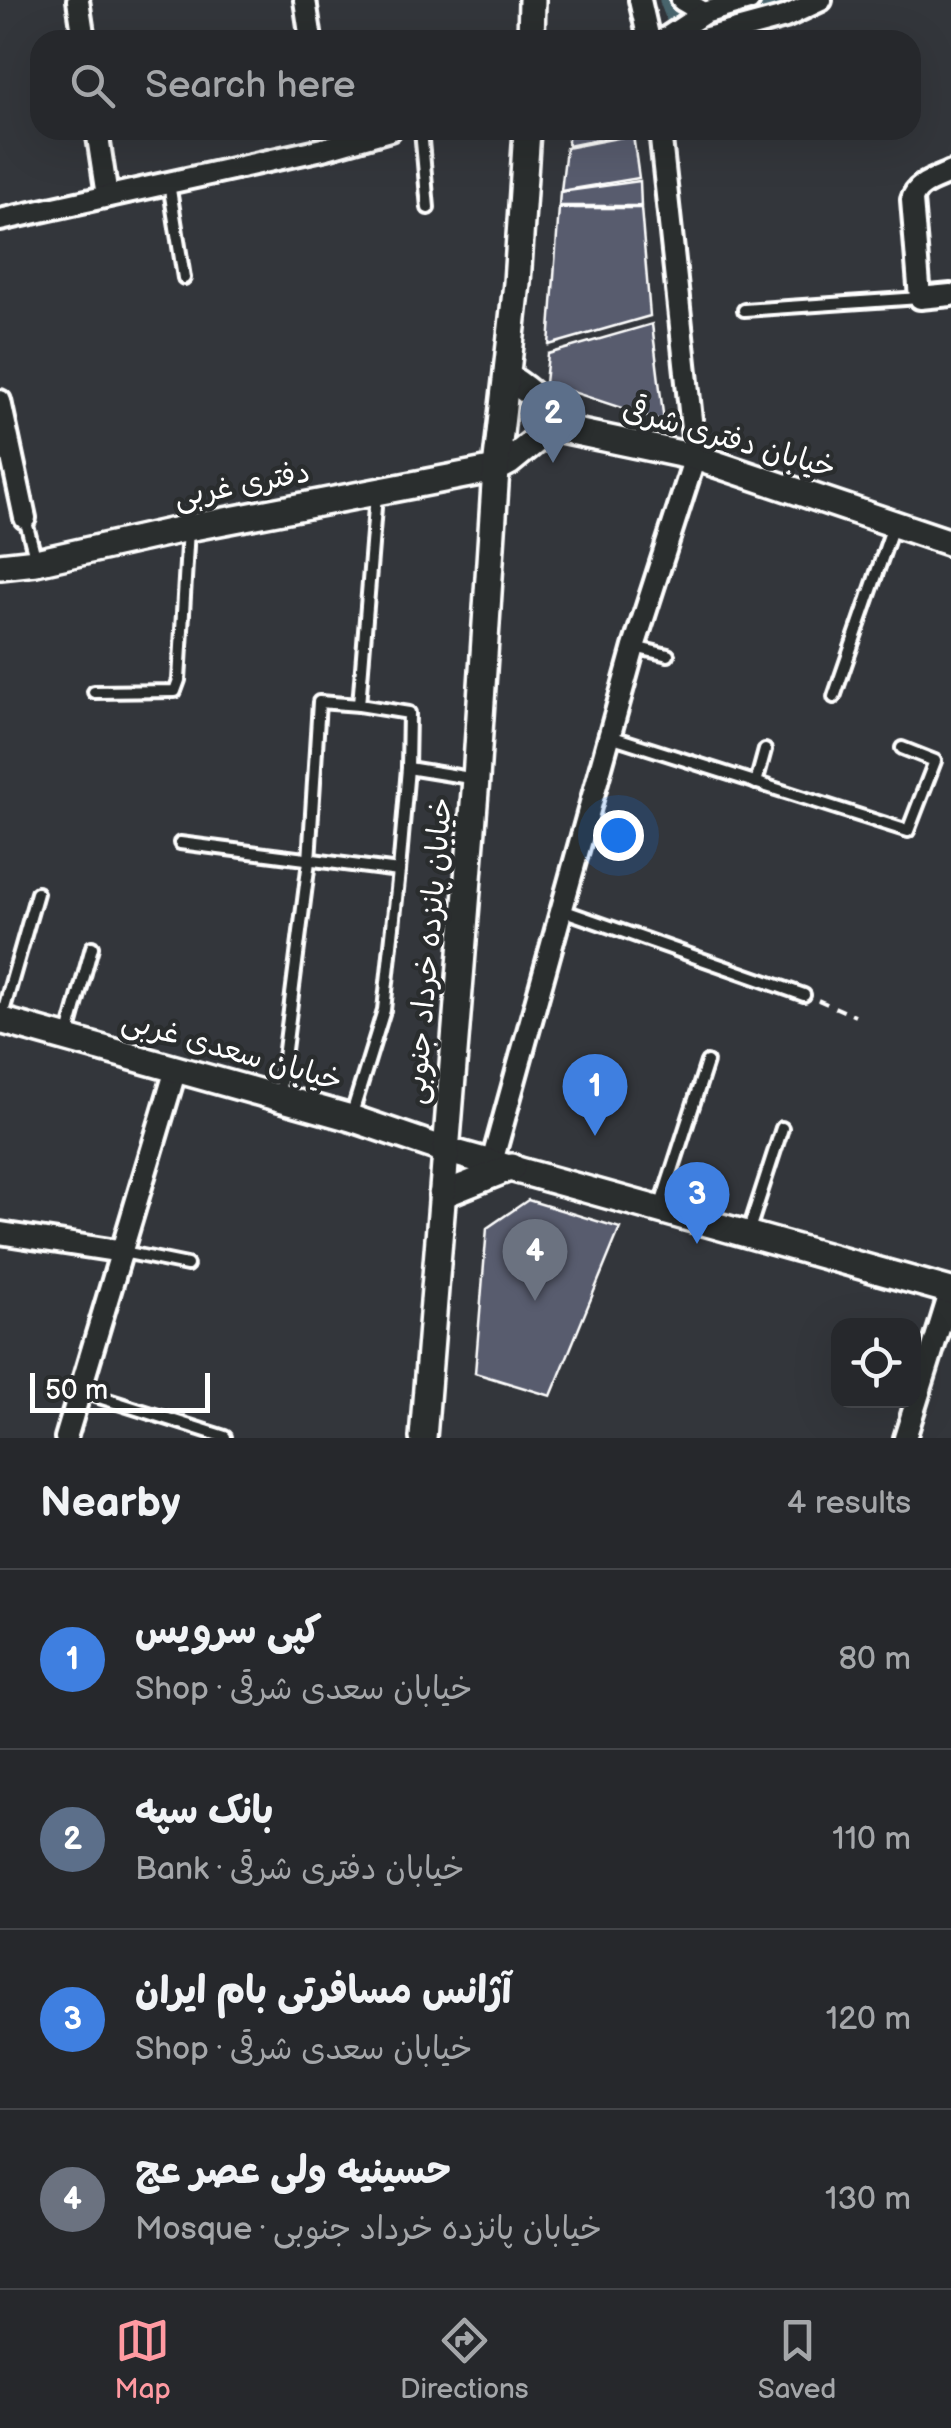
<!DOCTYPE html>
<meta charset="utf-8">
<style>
body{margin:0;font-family:"Balsamiq Sans","Playpen Sans Arabic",sans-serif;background:#323438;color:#f1f3f6}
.controls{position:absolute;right:30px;bottom:30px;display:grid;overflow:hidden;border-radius:20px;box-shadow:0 10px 40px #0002}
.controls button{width:90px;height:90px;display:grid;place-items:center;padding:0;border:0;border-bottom:2px solid #424448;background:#26282c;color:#f1f3f6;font:50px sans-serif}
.scale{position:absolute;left:30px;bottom:25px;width:180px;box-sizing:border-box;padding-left:10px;border:5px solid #fff;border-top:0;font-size:28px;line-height:35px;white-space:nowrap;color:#fff;-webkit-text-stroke:8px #2a2d2e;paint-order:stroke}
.you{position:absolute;left:618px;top:835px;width:35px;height:35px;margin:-25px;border:8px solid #fff;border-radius:50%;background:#1a73e8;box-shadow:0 0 0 15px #1a73e833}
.badge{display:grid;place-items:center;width:65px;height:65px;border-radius:50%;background:#ff9aa2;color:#fff;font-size:32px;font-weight:700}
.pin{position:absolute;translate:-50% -82px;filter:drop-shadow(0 2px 5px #0008)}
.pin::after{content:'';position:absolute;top:52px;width:35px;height:30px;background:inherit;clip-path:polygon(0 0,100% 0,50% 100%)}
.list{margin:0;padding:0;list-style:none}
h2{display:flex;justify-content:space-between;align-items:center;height:130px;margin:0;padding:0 40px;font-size:42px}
h2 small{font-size:32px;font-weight:400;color:#a4a6a9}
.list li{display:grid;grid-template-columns:65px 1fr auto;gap:30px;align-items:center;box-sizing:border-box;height:180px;padding:0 40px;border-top:2px solid #424448}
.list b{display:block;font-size:38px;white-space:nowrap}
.list p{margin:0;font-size:32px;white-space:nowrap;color:#a4a6a9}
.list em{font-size:32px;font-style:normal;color:#a4a6a9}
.icon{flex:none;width:55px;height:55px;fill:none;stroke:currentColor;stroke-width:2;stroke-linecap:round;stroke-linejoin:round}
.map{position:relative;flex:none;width:951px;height:1438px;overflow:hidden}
.search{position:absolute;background:#26282c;box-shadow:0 10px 40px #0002;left:30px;right:30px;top:30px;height:110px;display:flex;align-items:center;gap:25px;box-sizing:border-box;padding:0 35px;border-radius:30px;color:#a4a6a9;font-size:38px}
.sheet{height:850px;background:#26282c}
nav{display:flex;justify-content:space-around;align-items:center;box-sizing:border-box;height:140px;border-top:2px solid #424448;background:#26282c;font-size:28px;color:#a4a6a9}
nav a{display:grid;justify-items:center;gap:5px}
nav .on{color:#ff9aa2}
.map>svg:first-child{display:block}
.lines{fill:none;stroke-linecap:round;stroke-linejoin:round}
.canal{stroke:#49656d;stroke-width:25}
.building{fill:#585c6e;stroke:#fff;stroke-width:2.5}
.service-casing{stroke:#fff;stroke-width:18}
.minor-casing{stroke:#fff;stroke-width:28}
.tertiary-casing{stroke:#fff;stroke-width:32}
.path{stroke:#fff;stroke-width:4;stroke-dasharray:10 8;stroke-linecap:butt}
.service{stroke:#2a2d2e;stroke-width:10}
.minor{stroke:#2a2d2e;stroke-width:20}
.tertiary{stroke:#2a2d2e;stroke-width:25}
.labels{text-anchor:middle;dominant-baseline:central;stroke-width:9;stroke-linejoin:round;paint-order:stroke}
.street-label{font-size:30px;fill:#fff;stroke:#2a2d2e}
</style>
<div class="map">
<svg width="951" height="1438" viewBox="0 0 951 1438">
<rect width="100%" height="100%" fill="#33363b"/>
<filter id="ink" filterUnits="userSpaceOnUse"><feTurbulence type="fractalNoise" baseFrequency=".01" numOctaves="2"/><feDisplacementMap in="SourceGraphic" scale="20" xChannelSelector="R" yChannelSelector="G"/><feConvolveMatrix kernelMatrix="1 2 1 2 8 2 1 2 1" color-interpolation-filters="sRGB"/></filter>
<g filter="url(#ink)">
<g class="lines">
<polyline class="canal" points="672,0 679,18 730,18 787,0"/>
</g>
<g class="building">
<polygon points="568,130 632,130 632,133 568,146"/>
<polygon points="633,135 639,178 561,191 566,148"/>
<polygon points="640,181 641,206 559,206 560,192"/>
<polygon points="559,208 641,208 650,316 549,345"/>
<polygon points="652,324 664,422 545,383 548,354"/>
<polygon points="528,1200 620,1228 551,1396 475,1373 487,1228"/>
</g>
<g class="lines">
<g class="service-casing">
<g id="service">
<polyline points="421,130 428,208"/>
<polyline points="169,183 184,278"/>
<polyline points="744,310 920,298"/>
<polyline points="25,518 36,561"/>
<polyline points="634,647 668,655"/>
<polyline points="94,692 175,691 179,680 188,529"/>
<polyline points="834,697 894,523"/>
<polyline points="610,736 908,831 935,761 902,748"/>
<polyline points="408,768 476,779"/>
<polyline points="756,783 765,750"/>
<polyline points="180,843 399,871 408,768 409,713 359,705"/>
<polyline points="562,910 804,995"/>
<polyline points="1,1019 37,893"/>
<polyline points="67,1038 92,947"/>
<polyline points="279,1097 309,861 319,702 359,705 376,495"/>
<polyline points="351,1117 384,1010 399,871"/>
<polyline points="660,1208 707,1062"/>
<polyline points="748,1233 782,1128"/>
<polyline points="123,1252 187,1265"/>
<polyline points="80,1391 225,1437"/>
</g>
</g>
<g class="minor-casing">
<g id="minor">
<polyline points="78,0 84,40"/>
<polyline points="305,0 311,40"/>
<polyline points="640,0 649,40"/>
<polyline points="682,0 704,13"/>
<polyline points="663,40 704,13 749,0"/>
<polyline points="700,40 785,17 821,0"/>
<polyline points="97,130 107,196"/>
<path d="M951,172C937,179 916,183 912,200L920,298L951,295"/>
<polyline points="0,220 327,148 390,130"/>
<polyline points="0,401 25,518"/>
<polyline points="492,1162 634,647 695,457 660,130"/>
<polyline points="0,1233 123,1252"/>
<polyline points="66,1438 176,1069"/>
<polyline points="905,1438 951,1290"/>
</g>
</g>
<g class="tertiary-casing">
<g id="tertiary">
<polyline points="531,40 532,0"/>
<path d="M508,377C528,390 546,403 552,427L695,457L951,543"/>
<polyline points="0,566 36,562 188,528 496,469 509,462 552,427"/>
<polyline points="0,1020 351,1118 445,1150 951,1291"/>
<polyline points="442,1195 512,1167"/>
<polyline points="423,1438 476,779 496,469 517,283 527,130"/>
</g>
</g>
<polyline class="path" points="818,1000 855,1016"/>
<use href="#service" class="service"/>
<use href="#minor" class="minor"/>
<use href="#tertiary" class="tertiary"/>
</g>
</g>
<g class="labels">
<g class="street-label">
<text transform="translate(729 439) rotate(16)">خیابان دفتری شرقی</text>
<text transform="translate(242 485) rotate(-11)">دفتری غربی</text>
<text transform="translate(429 951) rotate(-85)">خیابان پانزده خرداد جنوبی</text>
<text transform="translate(232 1051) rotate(16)">خیابان سعدی غربی</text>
</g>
</g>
</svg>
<div class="controls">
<button><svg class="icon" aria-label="locate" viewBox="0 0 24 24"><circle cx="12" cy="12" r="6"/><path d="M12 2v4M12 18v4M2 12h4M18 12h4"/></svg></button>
</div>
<div class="scale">50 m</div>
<div class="you"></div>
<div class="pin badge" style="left:595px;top:1136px;background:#3f7fe0">1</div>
<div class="pin badge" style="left:553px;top:463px;background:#5c6f8a">2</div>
<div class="pin badge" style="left:697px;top:1244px;background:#3f7fe0">3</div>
<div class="pin badge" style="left:535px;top:1301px;background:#6b7280">4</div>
<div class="search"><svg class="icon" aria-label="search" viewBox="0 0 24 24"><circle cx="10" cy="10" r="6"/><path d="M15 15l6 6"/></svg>Search here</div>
</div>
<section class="sheet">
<h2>Nearby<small>4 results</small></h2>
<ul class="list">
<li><span class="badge" style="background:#3f7fe0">1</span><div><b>کپی سرویس</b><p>Shop · خیابان سعدی شرقی</p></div><em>80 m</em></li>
<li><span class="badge" style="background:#5c6f8a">2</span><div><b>بانک سپه</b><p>Bank · خیابان دفتری شرقی</p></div><em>110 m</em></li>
<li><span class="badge" style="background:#3f7fe0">3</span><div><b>آژانس مسافرتی بام ایران</b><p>Shop · خیابان سعدی شرقی</p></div><em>120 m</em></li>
<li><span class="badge" style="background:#6b7280">4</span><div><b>حسینیه ولی عصر عج</b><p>Mosque · خیابان پانزده خرداد جنوبی</p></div><em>130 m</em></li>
</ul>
</section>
<nav>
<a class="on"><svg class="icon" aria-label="map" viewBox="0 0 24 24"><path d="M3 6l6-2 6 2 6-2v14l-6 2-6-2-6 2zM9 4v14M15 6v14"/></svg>Map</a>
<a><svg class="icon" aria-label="directions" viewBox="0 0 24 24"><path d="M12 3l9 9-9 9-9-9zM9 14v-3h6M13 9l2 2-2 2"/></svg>Directions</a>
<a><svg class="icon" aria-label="saved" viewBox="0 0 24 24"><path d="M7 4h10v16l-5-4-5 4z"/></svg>Saved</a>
</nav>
